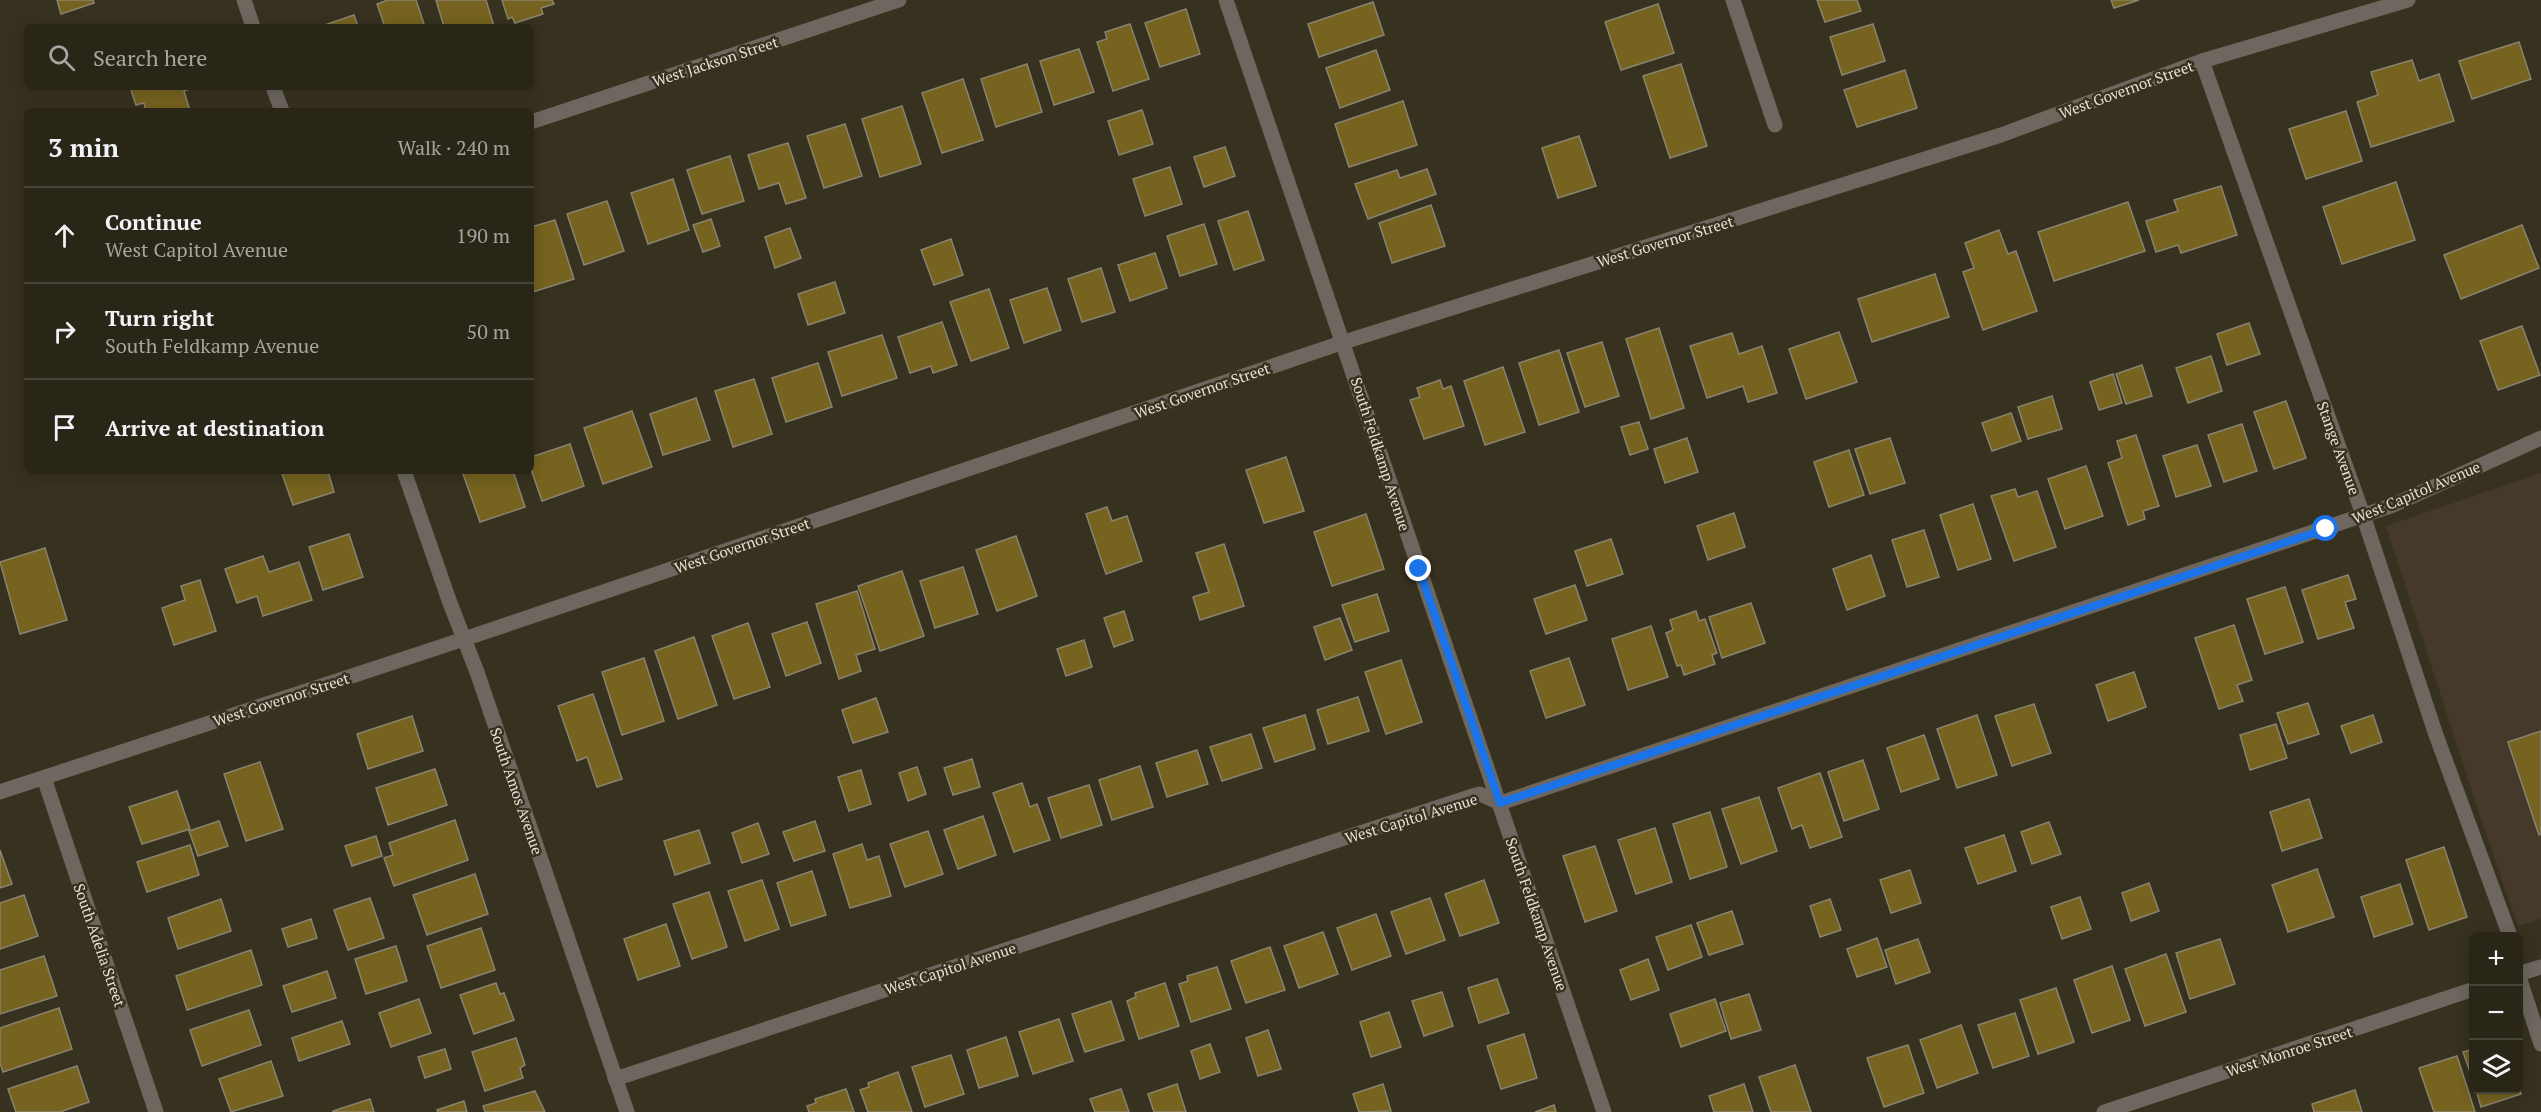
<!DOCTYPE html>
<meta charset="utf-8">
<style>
body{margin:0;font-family:"PT Serif",serif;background:#312d20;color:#f1f3f6}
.controls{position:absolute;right:18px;bottom:18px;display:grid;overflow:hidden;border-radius:9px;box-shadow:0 3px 15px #0003}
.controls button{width:54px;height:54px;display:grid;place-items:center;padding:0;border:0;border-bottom:2px solid #454236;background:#292517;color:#f1f3f6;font:30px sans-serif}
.stop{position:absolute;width:18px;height:18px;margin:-14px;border:4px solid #1a73e8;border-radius:50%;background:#fff}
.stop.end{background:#1a73e8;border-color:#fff;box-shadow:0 2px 6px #0008}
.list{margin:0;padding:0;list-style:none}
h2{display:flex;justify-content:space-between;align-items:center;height:78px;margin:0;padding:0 24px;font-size:26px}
h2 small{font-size:20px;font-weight:400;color:#a5a5a1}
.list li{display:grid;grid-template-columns:39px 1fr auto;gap:18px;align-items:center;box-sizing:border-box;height:96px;padding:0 24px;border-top:2px solid #454236}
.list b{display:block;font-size:22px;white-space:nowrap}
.list p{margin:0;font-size:20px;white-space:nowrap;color:#a5a5a1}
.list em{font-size:20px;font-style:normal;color:#a5a5a1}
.icon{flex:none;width:33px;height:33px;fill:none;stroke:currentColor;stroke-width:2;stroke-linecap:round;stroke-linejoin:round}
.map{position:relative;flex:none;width:2541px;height:1112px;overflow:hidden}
.search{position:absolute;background:#292517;box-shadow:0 3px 15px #0003;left:24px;top:24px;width:510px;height:66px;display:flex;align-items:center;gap:15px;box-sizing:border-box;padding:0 21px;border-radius:9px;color:#a5a5a1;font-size:22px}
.panel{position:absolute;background:#292517;box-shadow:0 3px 15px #0003;left:24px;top:108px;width:510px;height:366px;border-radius:9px}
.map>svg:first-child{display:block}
.education{fill:#453a2a}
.building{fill:#75631f;stroke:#89836f;stroke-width:1.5}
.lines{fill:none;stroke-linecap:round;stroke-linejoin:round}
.minor{stroke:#6d675f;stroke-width:15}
.route{stroke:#1a73e8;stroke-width:8}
.labels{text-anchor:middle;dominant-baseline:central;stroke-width:5;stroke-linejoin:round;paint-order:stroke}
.street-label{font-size:15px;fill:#e4e1d6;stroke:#37311f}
</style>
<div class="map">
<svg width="2541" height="1112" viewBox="0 0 2541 1112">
<rect width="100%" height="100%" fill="#37311f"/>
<polygon class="education" points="2541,473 2541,919 2518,926 2479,813 2386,526"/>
<g class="building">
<polygon points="57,0 93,0 94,3 61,14"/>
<polygon points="388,0 416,0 425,27 385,27 377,4"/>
<polygon points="436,0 486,0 494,26 444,27"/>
<polygon points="502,0 552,0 554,4 541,8 543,14 515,23 512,17 508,19"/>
<polygon points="1817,0 1857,0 1861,11 1825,22"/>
<polygon points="2111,0 2139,0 2114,8"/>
<polygon points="1373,2 1384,35 1319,57 1308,24"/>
<polygon points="1658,4 1674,53 1621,70 1605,22"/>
<polygon points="1186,9 1200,54 1160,67 1145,23"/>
<polygon points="354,15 358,27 319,27"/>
<polygon points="1130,24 1149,79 1113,91 1097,42 1107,39 1105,32"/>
<polygon points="1873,24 1885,61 1842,75 1830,37"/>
<polygon points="2519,42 2531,79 2472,99 2459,61"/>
<polygon points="1079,49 1094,92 1054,105 1040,61"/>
<polygon points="1376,50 1390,90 1340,108 1326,68"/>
<polygon points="2412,60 2419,81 2439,74 2454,121 2371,147 2357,102 2378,95 2371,72"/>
<polygon points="1027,64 1042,112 996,127 981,79"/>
<polygon points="1681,64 1707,146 1670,158 1643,76"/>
<polygon points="1905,70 1917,108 1857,127 1844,90"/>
<polygon points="963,79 983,140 942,153 922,93"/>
<polygon points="130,87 196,87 184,91 190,111 146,111 144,103 136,105"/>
<polygon points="1403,101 1417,145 1349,167 1335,124"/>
<polygon points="902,106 921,164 880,177 862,119"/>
<polygon points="1142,110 1153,144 1119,155 1108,121"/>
<polygon points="2346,111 2362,161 2306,179 2289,129"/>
<polygon points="845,124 862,176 824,188 807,136"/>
<polygon points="1579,136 1596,186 1558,198 1542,148"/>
<polygon points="788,143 806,198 786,204 779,183 759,189 748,155"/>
<polygon points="1225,147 1235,176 1204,187 1194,157"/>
<polygon points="730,156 744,201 702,214 687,170"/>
<polygon points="1170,167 1182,204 1145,216 1133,179"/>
<polygon points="1427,169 1436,194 1368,219 1355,184 1397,170 1400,178"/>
<polygon points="673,179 689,230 648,244 631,193"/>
<polygon points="2396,182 2415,240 2342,264 2323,207"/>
<polygon points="2221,186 2237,235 2181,253 2178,245 2156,252 2146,221 2178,211 2174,200"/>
<polygon points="607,201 624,251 584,265 567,214"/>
<polygon points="2128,202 2145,251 2054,281 2038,232"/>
<polygon points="1431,205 1445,246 1392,263 1379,223"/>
<polygon points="1248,211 1264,260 1234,270 1218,221"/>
<polygon points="711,219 720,246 703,252 693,225"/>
<polygon points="555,220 574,279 533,292 531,227"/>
<polygon points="1204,224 1217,264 1180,276 1167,236"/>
<polygon points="2522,225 2539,268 2461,299 2444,255"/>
<polygon points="790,228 801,258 775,268 765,237"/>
<polygon points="1999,230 2008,254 2016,251 2037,311 1983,330 1963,272 1974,268 1965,243"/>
<polygon points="951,239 963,275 934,285 921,250"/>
<polygon points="1155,253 1167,288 1130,301 1118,265"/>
<polygon points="1101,268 1115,312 1082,322 1068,279"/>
<polygon points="1935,274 1949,317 1872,342 1858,299"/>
<polygon points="835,282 845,313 808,325 798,294"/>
<polygon points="1047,288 1061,330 1024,343 1010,300"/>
<polygon points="989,289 1009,348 971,361 950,302"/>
<polygon points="942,322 957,365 933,373 931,366 910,373 898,337"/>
<polygon points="2249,323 2260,354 2227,365 2217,334"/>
<polygon points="2522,326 2540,375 2498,390 2480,341"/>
<polygon points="1659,328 1684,408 1651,419 1626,339"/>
<polygon points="1839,332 1857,382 1806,399 1789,349"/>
<polygon points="1732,333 1739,354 1762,346 1777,393 1748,402 1743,386 1707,398 1690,346"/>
<polygon points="882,335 897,378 842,396 828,352"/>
<polygon points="1602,342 1619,396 1585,407 1567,353"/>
<polygon points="1559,350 1579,412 1539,425 1519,363"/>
<polygon points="2211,356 2222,391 2188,403 2176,368"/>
<polygon points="818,363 832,407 786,422 772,378"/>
<polygon points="2142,365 2152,396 2126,404 2116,374"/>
<polygon points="1503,367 1525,432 1485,445 1464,381"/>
<polygon points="2113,374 2122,403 2099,410 2090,382"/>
<polygon points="754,379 772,434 733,447 715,391"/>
<polygon points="1440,380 1443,389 1451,386 1464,426 1424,439 1410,400 1420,397 1417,388"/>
<polygon points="2052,396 2062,429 2028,439 2018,407"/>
<polygon points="696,398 710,440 663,455 650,414"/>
<polygon points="2286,401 2306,458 2274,469 2254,412"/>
<polygon points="632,411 652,467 603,484 584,428"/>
<polygon points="2011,413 2021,441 1992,451 1982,423"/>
<polygon points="1639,422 1648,449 1630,455 1621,427"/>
<polygon points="2242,424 2257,471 2224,482 2208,435"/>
<polygon points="2136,435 2159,506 2143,511 2145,519 2128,525 2108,463 2122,458 2117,441"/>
<polygon points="1687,438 1698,472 1665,483 1654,449"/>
<polygon points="1890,438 1905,483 1870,494 1855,449"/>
<polygon points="570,444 584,486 542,501 531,469 531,457"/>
<polygon points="2197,445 2211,486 2176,497 2163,456"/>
<polygon points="1849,450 1864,495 1829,507 1814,462"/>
<polygon points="1286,457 1304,511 1264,523 1246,470"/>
<polygon points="2086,466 2103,516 2065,529 2048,479"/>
<polygon points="281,471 328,471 334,492 293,505"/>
<polygon points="462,471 513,471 525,507 480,522"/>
<polygon points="2015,489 2018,497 2037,491 2056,547 2014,561 1991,496"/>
<polygon points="1973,504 1991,559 1958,570 1940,515"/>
<polygon points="1107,507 1112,521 1127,516 1142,561 1106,574 1086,514"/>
<polygon points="1734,513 1745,547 1708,560 1697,526"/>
<polygon points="1366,514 1384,569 1332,586 1314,532"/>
<polygon points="1924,530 1939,577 1907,587 1892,540"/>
<polygon points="349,534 363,577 323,590 309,547"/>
<polygon points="1016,536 1037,596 997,611 976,550"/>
<polygon points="1611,539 1623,574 1587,586 1575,551"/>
<polygon points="1224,544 1244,606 1200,620 1193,597 1209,592 1196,553"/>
<polygon points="45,548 67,620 20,634 0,562"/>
<polygon points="1871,555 1885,596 1847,610 1833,569"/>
<polygon points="263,556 269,572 299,562 312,600 263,616 257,596 237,603 225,569"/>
<polygon points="963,567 978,614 935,628 920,581"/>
<polygon points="902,571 924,636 880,651 858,586"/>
<polygon points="2348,575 2356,599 2345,602 2354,628 2318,639 2302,590"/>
<polygon points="200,580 216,631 174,645 162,608 185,600 181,586"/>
<polygon points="1575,585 1587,620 1546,634 1534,599"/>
<polygon points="2285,587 2303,642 2265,654 2247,599"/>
<polygon points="857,591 875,649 856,655 861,671 839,679 816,604"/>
<polygon points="1377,594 1389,631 1355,642 1342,605"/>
<polygon points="1751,603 1765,643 1722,658 1709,617"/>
<polygon points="1124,611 1133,640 1114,647 1104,618"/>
<polygon points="1696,611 1699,621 1705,619 1717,653 1712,655 1715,664 1684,675 1681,665 1677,666 1666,633 1673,630 1670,620"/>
<polygon points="1340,618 1352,650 1325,660 1314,627"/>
<polygon points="807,622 821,663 786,676 772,634"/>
<polygon points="748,623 770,687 734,699 712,636"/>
<polygon points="2234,625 2252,680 2237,685 2243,701 2219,709 2195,638"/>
<polygon points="1651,626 1668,677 1628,690 1612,639"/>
<polygon points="694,637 717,705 678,719 655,651"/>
<polygon points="1084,640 1092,667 1066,676 1057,649"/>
<polygon points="644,658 664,721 622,735 602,672"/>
<polygon points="1569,658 1585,705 1546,718 1530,671"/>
<polygon points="1401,660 1422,722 1386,734 1365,672"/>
<polygon points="2134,672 2146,707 2108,721 2096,685"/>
<polygon points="593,694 622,779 597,787 587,757 577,761 558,706"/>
<polygon points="1358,697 1369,731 1328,744 1317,710"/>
<polygon points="876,698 888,732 853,743 842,710"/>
<polygon points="2308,703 2319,734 2288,744 2277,713"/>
<polygon points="2034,704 2051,753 2012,766 1995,716"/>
<polygon points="1305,715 1315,749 1275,762 1263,728"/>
<polygon points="1977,715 1997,775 1957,788 1937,729"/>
<polygon points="2373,715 2382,742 2351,753 2341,726"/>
<polygon points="412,716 423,751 368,769 357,734"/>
<polygon points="2276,724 2287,758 2250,770 2240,735"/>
<polygon points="2541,731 2541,834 2539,835 2508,742"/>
<polygon points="1251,734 1262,768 1222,781 1210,747"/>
<polygon points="1924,735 1939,779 1901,792 1887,748"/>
<polygon points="1197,750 1208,784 1167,797 1156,763"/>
<polygon points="972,759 980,787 953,795 944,768"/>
<polygon points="1863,760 1879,809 1844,821 1828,772"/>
<polygon points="260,762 283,829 246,841 224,774"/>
<polygon points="1140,766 1153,807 1112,820 1099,780"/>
<polygon points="917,767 926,794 908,801 899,773"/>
<polygon points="435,769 447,805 388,825 376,788"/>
<polygon points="861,770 871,804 849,811 838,777"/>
<polygon points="1820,773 1842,837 1810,848 1802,825 1792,829 1778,788"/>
<polygon points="1022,783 1030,807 1037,804 1050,840 1014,852 993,793"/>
<polygon points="1089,785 1102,825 1061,838 1048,798"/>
<polygon points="177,791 190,829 142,844 129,807"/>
<polygon points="1759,797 1777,851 1741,864 1722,809"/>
<polygon points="2309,799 2322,838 2282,851 2270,812"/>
<polygon points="1710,812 1727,867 1690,879 1673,824"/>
<polygon points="983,816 996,855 958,869 944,830"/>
<polygon points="455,820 468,860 394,886 384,858 393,855 389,843"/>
<polygon points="219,821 228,846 198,856 189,831"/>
<polygon points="815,821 825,851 794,861 783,832"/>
<polygon points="2049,822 2061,854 2032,864 2021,832"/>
<polygon points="758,823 769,854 742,863 732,833"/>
<polygon points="1655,828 1672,882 1636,894 1618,840"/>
<polygon points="699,830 710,863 675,875 664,841"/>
<polygon points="928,831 943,874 905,887 890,844"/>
<polygon points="2004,835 2016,871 1978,884 1965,848"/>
<polygon points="376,836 382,856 352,866 345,846"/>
<polygon points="862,844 867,860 879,856 891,896 850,908 833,854"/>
<polygon points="190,845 199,875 147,892 137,862"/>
<polygon points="1595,846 1617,911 1585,922 1563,856"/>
<polygon points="2444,847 2467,917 2429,930 2406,860"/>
<polygon points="0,850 12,884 0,888"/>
<polygon points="2317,869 2334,917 2288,932 2272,885"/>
<polygon points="1910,870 1921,903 1891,913 1880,880"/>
<polygon points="812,871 826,915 791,926 777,883"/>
<polygon points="475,874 488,914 427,935 413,895"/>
<polygon points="762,880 779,929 745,941 728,891"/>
<polygon points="1484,880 1499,923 1460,936 1445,894"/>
<polygon points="2149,883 2159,911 2131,921 2122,893"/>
<polygon points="2400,884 2413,924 2374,937 2361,897"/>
<polygon points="709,892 727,947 692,959 673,904"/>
<polygon points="24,895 38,936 0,949 0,903"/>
<polygon points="2080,897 2091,929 2062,939 2051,907"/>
<polygon points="370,898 384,938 348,950 334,910"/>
<polygon points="1430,898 1445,940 1406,954 1391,912"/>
<polygon points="221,899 231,931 178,949 168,918"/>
<polygon points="1830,899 1841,930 1820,937 1810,906"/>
<polygon points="1732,911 1743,944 1709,955 1697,923"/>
<polygon points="1376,914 1391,956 1352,970 1337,928"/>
<polygon points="311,919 317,938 288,947 282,929"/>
<polygon points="666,924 680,966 638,980 624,939"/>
<polygon points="1691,925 1702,957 1668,970 1656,937"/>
<polygon points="481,928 495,970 441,988 427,946"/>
<polygon points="1323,932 1338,974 1299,988 1284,946"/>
<polygon points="1877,938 1887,967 1857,977 1847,949"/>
<polygon points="1918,939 1930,972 1896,984 1885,950"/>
<polygon points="2220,939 2235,984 2190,999 2176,953"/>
<polygon points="396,946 407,981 366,994 355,959"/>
<polygon points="1270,947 1285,990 1246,1003 1231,961"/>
<polygon points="251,950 262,985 187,1010 176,976"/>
<polygon points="2166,954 2186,1012 2145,1026 2125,969"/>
<polygon points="44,956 57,996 0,1014 0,970"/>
<polygon points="1648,959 1659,990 1631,1000 1620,970"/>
<polygon points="2112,966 2130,1020 2092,1033 2074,980"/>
<polygon points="1217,967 1231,1009 1191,1022 1179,984 1188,981 1187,976"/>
<polygon points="327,971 336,998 292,1012 283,986"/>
<polygon points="1497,979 1509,1013 1479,1023 1468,988"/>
<polygon points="496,983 500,994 504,993 514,1020 474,1034 460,995"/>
<polygon points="1165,983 1179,1026 1139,1039 1127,1001 1136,997 1135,993"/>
<polygon points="2056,988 2074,1042 2038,1054 2020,1000"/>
<polygon points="1442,992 1453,1026 1424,1036 1412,1001"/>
<polygon points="1749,994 1761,1030 1731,1039 1720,1003"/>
<polygon points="419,999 431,1033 391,1047 379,1013"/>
<polygon points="1715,999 1726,1031 1681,1047 1670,1014"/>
<polygon points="1111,1001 1124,1040 1085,1052 1072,1014"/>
<polygon points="59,1008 72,1049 3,1072 0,1063 0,1028"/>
<polygon points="249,1010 261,1045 202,1066 190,1030"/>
<polygon points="1389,1012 1401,1047 1371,1057 1360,1022"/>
<polygon points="2015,1013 2029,1056 1993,1068 1978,1025"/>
<polygon points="1059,1019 1073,1061 1033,1074 1019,1032"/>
<polygon points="342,1021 350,1044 299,1061 292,1038"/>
<polygon points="1961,1025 1978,1073 1937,1088 1920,1040"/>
<polygon points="1268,1030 1281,1069 1258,1076 1246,1038"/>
<polygon points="1524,1034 1537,1078 1501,1089 1487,1046"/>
<polygon points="1006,1037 1018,1076 979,1088 967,1050"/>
<polygon points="516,1038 525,1065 520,1068 523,1078 485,1091 472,1052"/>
<polygon points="1210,1044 1220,1072 1200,1079 1191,1051"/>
<polygon points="1908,1045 1924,1093 1884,1107 1867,1058"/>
<polygon points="445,1049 451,1069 425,1078 418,1057"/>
<polygon points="2474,1049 2474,1083 2463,1052"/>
<polygon points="951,1055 964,1094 925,1107 912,1067"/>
<polygon points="2457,1056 2475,1112 2434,1112 2419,1068"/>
<polygon points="271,1061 283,1096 231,1112 219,1079"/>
<polygon points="1795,1065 1811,1112 1771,1112 1759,1077"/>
<polygon points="77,1066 89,1102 60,1112 16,1112 8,1089"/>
<polygon points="898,1072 912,1112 868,1112 860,1090 869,1087 868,1083"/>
<polygon points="1177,1084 1186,1112 1154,1112 1148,1094"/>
<polygon points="1383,1084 1391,1111 1359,1112 1353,1094"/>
<polygon points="1744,1084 1753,1112 1714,1112 1709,1096"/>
<polygon points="2518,1087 2521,1094 2481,1107 2476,1090 2518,1090"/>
<polygon points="846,1089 854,1112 809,1112 807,1106 816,1103 815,1099"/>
<polygon points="1121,1089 1129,1112 1095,1112 1090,1099"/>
<polygon points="2355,1090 2362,1112 2314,1112 2312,1104"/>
<polygon points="535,1091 545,1112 485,1112 483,1106"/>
<polygon points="370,1099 374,1112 333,1112 333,1111"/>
<polygon points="464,1101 467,1112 438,1112 437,1110"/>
<polygon points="1554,1105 1556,1112 1535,1112"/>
</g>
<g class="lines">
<g class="minor">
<polyline points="244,0 253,27"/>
<polyline points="1226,0 1604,1112"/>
<polyline points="1733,0 1775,125"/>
<polyline points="2202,61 2363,515 2436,735 2510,936"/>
<polyline points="273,87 282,111"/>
<polyline points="531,122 899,0"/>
<polyline points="404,471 450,603 477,672 627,1112"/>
<polyline points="44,778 156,1112"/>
<polyline points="0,792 464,639 1344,342 2001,135 2202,61 2408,0"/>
<polyline points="2518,974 2541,1044"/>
<polyline points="2518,974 2541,967"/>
<polyline points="615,1079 1472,796 1480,794 1500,803 2391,506 2541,438"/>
<polyline points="2104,1112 2474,989"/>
</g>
</g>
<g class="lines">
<polyline class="route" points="1419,569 1500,803 2326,529"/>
</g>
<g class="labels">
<g class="street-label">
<text transform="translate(715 61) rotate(-18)">West Jackson Street</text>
<text transform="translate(2126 89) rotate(-20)">West Governor Street</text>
<text transform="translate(1665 241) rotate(-17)">West Governor Street</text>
<text transform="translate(1202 390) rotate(-19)">West Governor Street</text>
<text transform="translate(2339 448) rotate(70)">Stange Avenue</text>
<text transform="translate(1381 454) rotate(72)">South Feldkamp Avenue</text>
<text transform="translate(2416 492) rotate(-23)">West Capitol Avenue</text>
<text transform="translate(742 545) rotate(-19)">West Governor Street</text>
<text transform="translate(281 699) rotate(-18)">West Governor Street</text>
<text transform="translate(517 791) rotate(71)">South Amos Avenue</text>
<text transform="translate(1411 818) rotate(-17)">West Capitol Avenue</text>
<text transform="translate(1537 914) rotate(71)">South Feldkamp Avenue</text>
<text transform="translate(100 945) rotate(71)">South Adelia Street</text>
<text transform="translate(950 968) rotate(-18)">West Capitol Avenue</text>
<text transform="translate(2289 1051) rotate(-18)">West Monroe Street</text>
</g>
</g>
</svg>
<div class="controls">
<button>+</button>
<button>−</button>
<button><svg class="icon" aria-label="layers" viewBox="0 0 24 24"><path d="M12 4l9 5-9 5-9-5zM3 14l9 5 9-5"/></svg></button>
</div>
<div class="stop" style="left:2326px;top:529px"></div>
<div class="stop end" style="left:1419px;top:569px"></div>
<div class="search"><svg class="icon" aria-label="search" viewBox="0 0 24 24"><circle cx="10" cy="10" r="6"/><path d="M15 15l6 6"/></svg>Search here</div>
<section class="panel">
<h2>3 min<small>Walk · 240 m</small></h2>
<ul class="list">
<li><svg class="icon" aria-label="ahead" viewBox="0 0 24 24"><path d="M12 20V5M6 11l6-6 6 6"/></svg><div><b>Continue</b><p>West Capitol Avenue</p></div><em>190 m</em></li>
<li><svg class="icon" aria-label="right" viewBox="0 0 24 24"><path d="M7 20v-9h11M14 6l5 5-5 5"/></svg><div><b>Turn right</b><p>South Feldkamp Avenue</p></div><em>50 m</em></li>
<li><svg class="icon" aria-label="arrive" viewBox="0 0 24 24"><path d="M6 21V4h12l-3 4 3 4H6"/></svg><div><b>Arrive at destination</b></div></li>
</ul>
</section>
</div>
